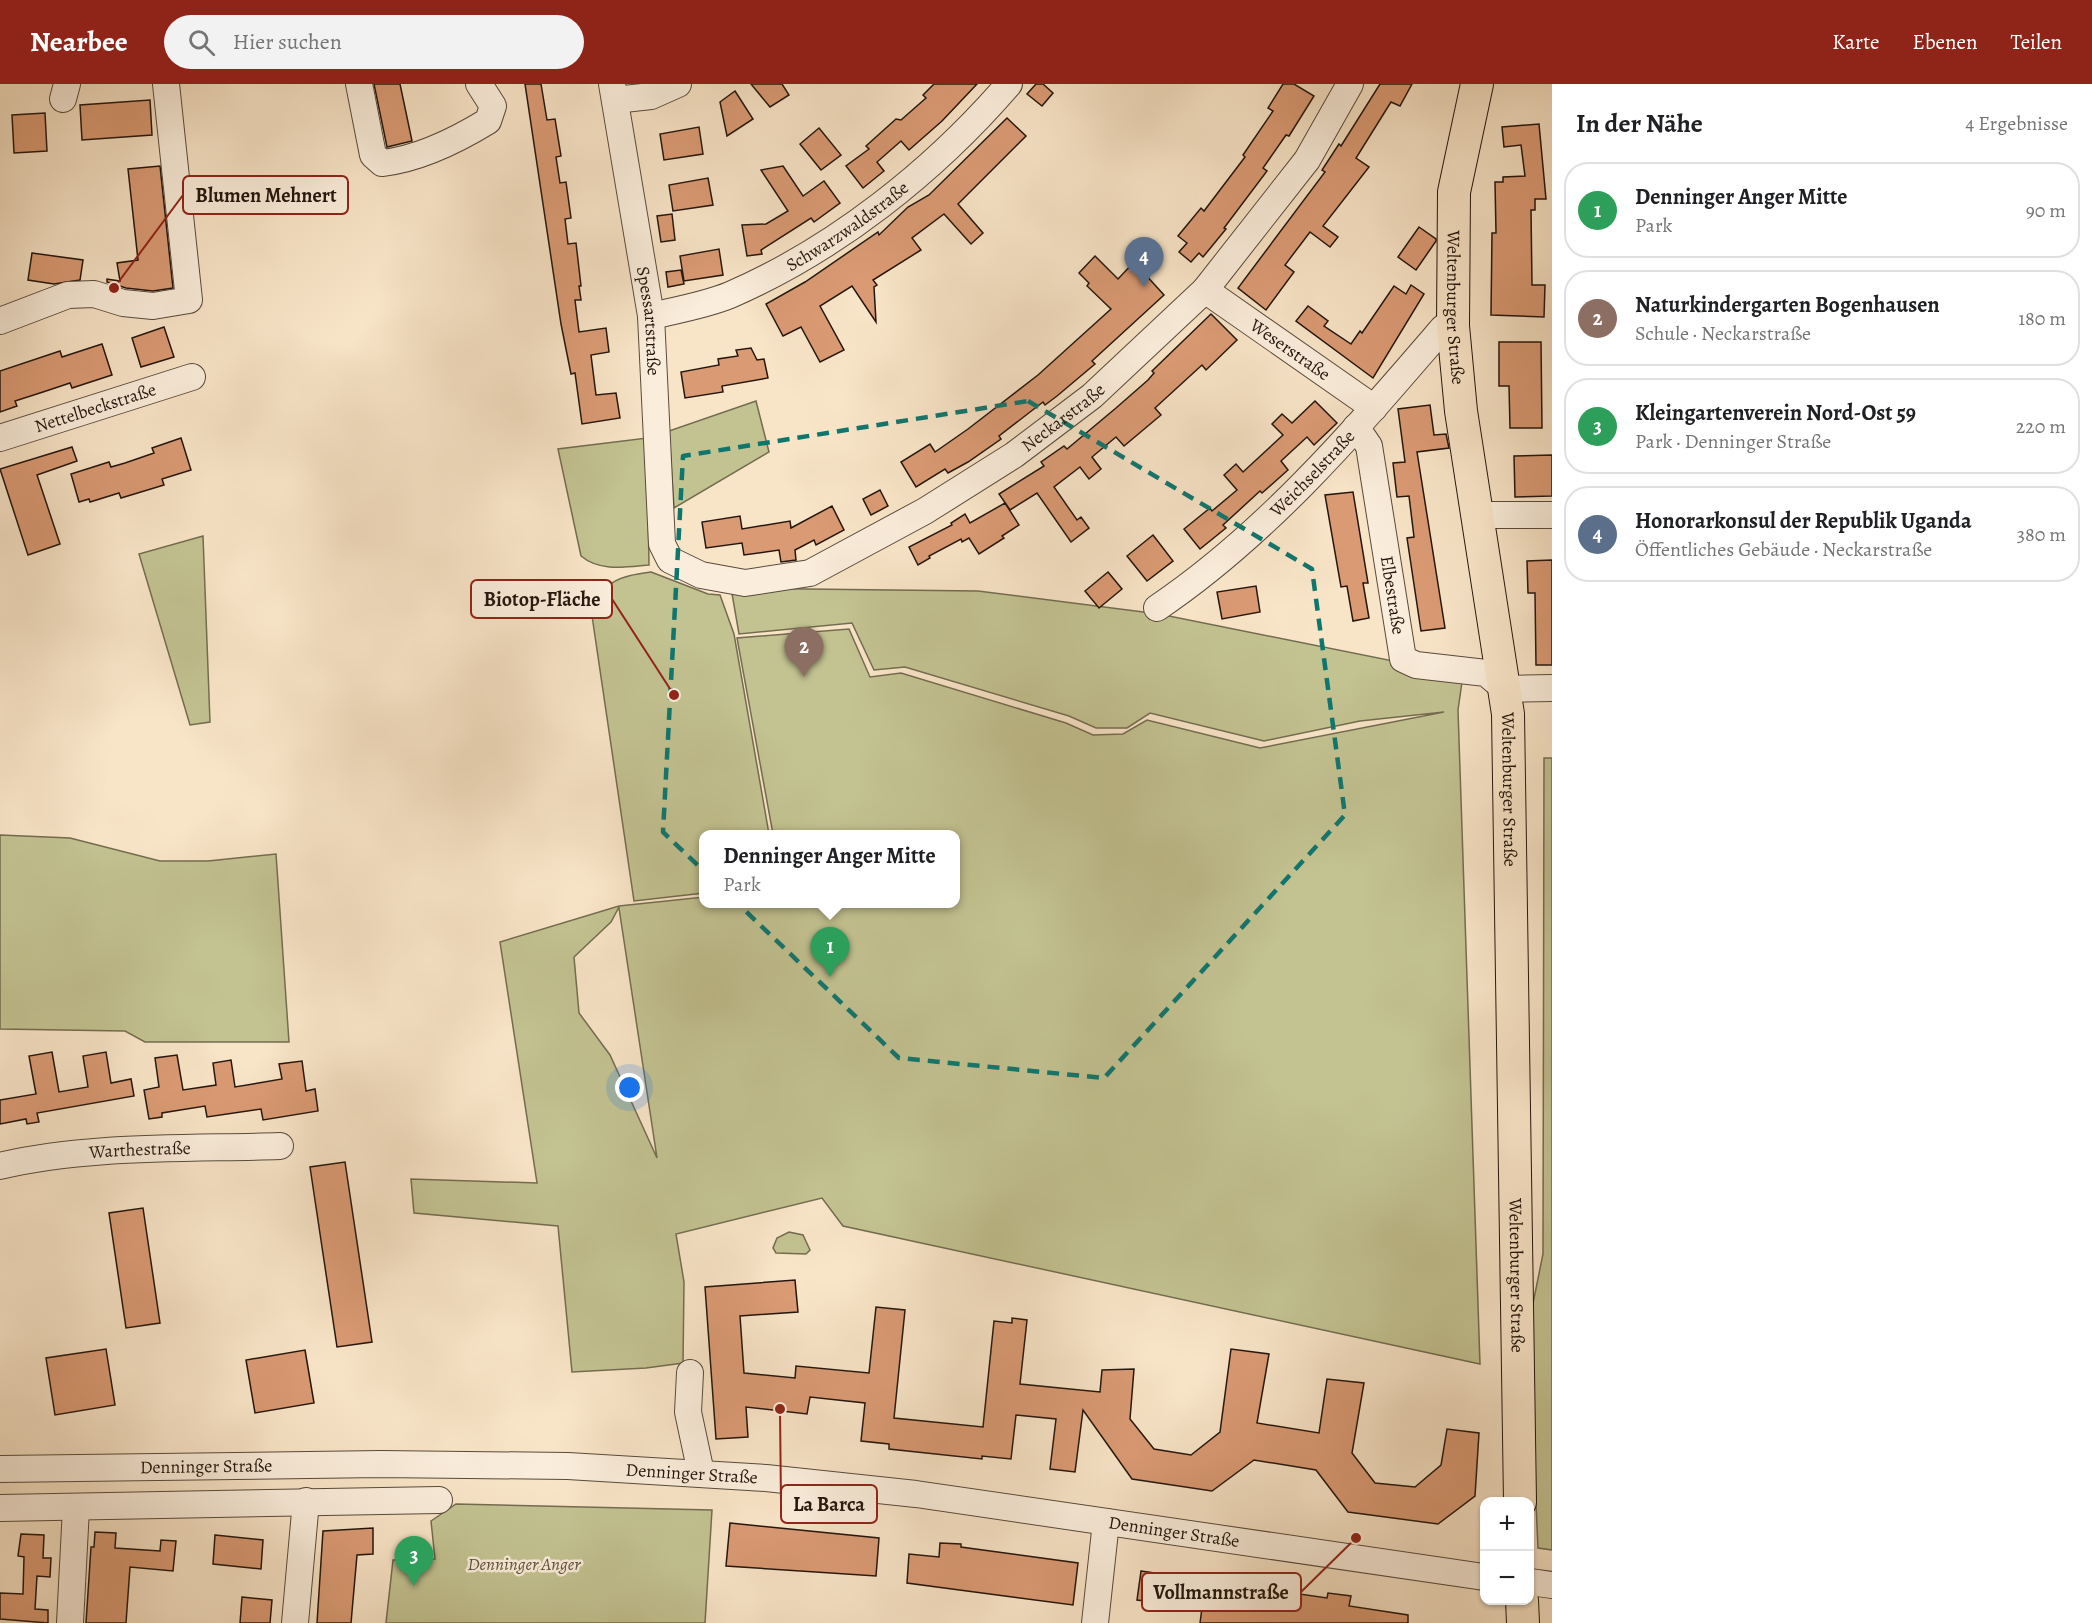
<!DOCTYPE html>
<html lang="de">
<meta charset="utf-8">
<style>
body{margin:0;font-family:Alegreya,serif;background:#f2f2f2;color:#202124}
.controls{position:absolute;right:18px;bottom:18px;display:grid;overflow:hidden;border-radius:12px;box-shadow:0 2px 4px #0004}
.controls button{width:54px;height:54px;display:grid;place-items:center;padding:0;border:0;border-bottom:2px solid #e0e0e0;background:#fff;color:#202124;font:30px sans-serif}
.you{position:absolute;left:630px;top:1004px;width:21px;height:21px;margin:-15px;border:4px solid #fff;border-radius:50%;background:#1a73e8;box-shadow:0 0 0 9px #1a73e833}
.badge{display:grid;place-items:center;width:39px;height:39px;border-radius:50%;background:#8f2418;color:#fff;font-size:20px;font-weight:700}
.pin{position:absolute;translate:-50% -50px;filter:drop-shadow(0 2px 3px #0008)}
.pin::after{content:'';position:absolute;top:32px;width:21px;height:18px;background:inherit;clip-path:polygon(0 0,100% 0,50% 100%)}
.popup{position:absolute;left:699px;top:746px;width:261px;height:78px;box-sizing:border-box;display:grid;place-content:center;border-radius:12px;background:#fff;filter:drop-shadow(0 2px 4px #0005);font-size:20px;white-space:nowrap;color:#757577}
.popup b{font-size:22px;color:#202124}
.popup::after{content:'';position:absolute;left:50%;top:100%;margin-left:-12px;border:12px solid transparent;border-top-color:#fff}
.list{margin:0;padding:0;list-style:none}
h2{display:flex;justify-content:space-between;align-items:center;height:78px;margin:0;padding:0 24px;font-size:26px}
h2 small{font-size:20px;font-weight:400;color:#757577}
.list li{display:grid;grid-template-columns:39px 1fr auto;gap:18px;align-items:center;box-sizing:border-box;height:96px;margin:0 12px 12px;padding:0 12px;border:2px solid #e0e0e0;border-radius:24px}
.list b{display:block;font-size:22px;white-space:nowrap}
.list p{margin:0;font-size:20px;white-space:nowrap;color:#757577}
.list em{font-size:20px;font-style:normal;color:#757577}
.icon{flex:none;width:33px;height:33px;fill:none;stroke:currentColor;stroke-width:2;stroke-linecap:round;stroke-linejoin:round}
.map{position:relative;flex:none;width:1552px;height:1539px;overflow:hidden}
header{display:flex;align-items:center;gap:36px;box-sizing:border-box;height:84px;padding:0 30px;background:#8f2418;color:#fff}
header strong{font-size:28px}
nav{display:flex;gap:33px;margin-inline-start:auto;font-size:21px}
.search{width:420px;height:54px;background:#f2f2f2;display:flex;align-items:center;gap:15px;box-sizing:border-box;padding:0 21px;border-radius:33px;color:#757577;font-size:22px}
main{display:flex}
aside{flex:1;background:#fff}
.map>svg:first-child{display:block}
.green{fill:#c3c291;stroke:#746c50;stroke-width:1.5;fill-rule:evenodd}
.building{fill:#da9a74;stroke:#24160e;stroke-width:1.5}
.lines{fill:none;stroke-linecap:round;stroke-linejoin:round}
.minor-casing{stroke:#594a3c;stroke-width:28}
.major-casing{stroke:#24160e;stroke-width:34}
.minor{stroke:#faeddb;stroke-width:26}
.major{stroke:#f8e4c7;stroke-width:32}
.marked{fill:none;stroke:#0f766e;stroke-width:4.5;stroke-dasharray:12 8;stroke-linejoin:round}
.labels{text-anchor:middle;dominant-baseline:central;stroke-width:5;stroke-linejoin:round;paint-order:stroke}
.street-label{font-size:18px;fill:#24160e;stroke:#faeddb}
.park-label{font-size:18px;font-style:italic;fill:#5c523c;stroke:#faeddb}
.leader{fill:none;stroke:#8f2418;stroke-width:2}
.callout-dot{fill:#8f2418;stroke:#faeddb;stroke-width:2}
.callout{fill:#faeddb;stroke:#8f2418;stroke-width:2}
.callout-label{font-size:20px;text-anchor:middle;font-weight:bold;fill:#24160e}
</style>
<header>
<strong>Nearbee</strong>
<div class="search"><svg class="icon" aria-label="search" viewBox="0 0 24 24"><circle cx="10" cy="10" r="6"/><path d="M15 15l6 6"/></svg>Hier suchen</div>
<nav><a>Karte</a><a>Ebenen</a><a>Teilen</a></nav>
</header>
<main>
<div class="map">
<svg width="1552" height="1539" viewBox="0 0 1552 1539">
<rect width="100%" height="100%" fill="#f8e4c7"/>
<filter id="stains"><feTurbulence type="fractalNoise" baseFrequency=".00333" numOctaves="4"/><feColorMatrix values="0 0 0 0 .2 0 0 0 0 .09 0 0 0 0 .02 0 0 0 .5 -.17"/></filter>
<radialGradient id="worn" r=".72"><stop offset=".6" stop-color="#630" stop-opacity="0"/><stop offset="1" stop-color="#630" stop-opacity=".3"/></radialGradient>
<g class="green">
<polygon points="756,317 769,368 674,424 669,347"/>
<path d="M647,354L649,481C626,483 600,488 581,472L558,365Z"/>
<polygon points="203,452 210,638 190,641 139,470"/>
<path d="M651,488L708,510L720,511L734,550L769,750H704V809L634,817L591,525C610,495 616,493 651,488Z"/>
<path d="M731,504L978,507L1159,530L1463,591L1458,626L1480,1280L843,1142L822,1114L676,1150L684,1198L683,1279L646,1284L572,1288L558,1142L414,1129L411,1095L537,1099L500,858L619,822L704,813V820H956V750H773L737,554L849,545L870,593L901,589L1066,639L1093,651L1123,650L1147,636L1260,664L1444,628L1360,637L1264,657L1150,629L1127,644H1096L1069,632L905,583L874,586L852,539L739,550ZM619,823V824L657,1074L610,971L579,929L574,873L611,838Z"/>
<polygon points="1544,674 1552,674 1552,1466 1538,1464 1528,1244 1543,1170"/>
<polygon points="0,751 70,754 160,777 208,777 276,770 289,958 145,958 125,947 0,945"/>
<polygon points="789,1148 803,1151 810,1166 806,1170 776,1169 773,1164 777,1154"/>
<polygon points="456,1420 712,1426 705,1539 386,1539 393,1476 435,1475 431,1437"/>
</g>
<g class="building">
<polygon points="374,0 400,0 412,57 387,63"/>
<polygon points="525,0 541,0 547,36 555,35 561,72 556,73 560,99 566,98 571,134 565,135 568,160 576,159 581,202 579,202 581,216 575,216 579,248 606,244 609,268 591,271 596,311 616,309 620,334 582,340 575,289 571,290 561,240"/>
<polygon points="751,0 782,0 789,11 770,23"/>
<polygon points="934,0 977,0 942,37 909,66 901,57 877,78 884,87 863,104 846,82 869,65 866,62 896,35 901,36 926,14 923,11"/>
<polygon points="1036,0 1043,0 1053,9 1042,22 1027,10"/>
<polygon points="1283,0 1294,0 1314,12 1289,52 1286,51 1263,84 1267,87 1224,144 1226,145 1203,173 1199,169 1191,178 1179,168 1187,159 1178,152 1201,124 1204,127 1245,73 1243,71 1273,27 1268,24"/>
<polygon points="1380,0 1412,0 1400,22 1391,18 1356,74 1369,83 1323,142 1338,153 1330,163 1310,148 1285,181 1294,188 1266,226 1238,204 1325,88 1322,86 1339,60 1341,62"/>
<polygon points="735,7 753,35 727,52 720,18"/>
<polygon points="150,16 152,51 82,56 80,21"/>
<polygon points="45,29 47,67 14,69 12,31"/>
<polygon points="1007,34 1026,52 958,120 983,149 971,160 944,130 912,154 921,166 873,196 877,201 874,203 876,238 852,202 820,222 844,266 820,278 801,243 783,252 766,220 805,198 878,148 879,151 908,123 929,111"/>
<polygon points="1539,40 1546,115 1535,115 1535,126 1531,126 1532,201 1545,201 1544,233 1491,231 1492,149 1496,149 1495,98 1503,98 1503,93 1525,92 1521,61 1504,63 1502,43"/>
<polygon points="699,43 703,70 664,76 660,50"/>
<polygon points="819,44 841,71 821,86 800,60"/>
<polygon points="160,82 173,204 153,207 126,204 107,198 107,195 120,197 117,179 138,176 128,85"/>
<polygon points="783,82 803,112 824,97 840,119 814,138 811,134 761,166 762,170 747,172 742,141 766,140 788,127 761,86"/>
<polygon points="708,94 713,121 673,127 669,101"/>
<polygon points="672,130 675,156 661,158 657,132"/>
<polygon points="1419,143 1436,155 1436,157 1416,186 1398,173"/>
<polygon points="719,165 723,191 684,197 680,172"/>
<polygon points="32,169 83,176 80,196 54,200 28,196"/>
<polygon points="1095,172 1118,195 1134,178 1164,211 1092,277 1095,280 1057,312 1045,321 1043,318 999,352 1001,355 968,378 948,389 945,385 916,403 901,378 930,360 935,368 968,345 1038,291 1111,225 1087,202 1089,199 1079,189"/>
<polygon points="681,186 684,200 668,203 666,188"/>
<polygon points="1411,201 1424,210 1373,294 1296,237 1308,222 1328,237 1324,242 1351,260 1360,247 1362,249 1394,202 1406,210"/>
<polygon points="1211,230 1237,256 1206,286 1202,281 1155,324 1161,331 1124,362 1116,353 1092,373 1101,385 1089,395 1080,383 1054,403 1077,436 1081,433 1089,444 1071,458 1037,409 1010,426 999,410 1044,382 1041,378 1064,362 1067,365 1116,324 1148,296 1154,289 1152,287"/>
<polygon points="164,243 174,273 141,283 132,254"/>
<polygon points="1499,258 1541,258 1542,344 1510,344 1509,302 1499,302"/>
<polygon points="102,260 112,291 72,304 70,299 43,308 15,317 17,322 0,328 0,287 60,267 62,273"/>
<polygon points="751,264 757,276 764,275 768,294 722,302 723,308 685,314 681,288 719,281 718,275 738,272 736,266"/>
<polygon points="1315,317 1337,339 1314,361 1307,353 1281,377 1288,386 1262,409 1260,407 1223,441 1226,444 1200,465 1184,445 1210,424 1212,427 1237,406 1224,391 1236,380 1243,388 1283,351 1272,340 1282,330 1292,339"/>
<polygon points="1430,321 1434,351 1446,350 1449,364 1417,368 1445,544 1421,547 1407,454 1414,453 1409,412 1397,413 1393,379 1405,378 1398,325"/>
<polygon points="181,354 191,386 162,395 164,401 121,414 119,409 90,418 89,415 79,418 71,390 109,378 111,383 125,379 154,369 152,364"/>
<polygon points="72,363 77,377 37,391 60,460 28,471 0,385"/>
<polygon points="1552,371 1552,412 1515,413 1514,372"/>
<polygon points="880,406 888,422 871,431 863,415"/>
<polygon points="1353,408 1368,499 1363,499 1369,534 1353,537 1347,502 1341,503 1325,411"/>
<polygon points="1005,419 1019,441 1002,452 1004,454 979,470 969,454 962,458 961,455 929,472 930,474 918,481 909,463 952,441 951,439 965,430 970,439"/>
<polygon points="832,422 844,446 816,461 814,456 795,466 796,476 781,478 779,466 744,471 742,459 706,464 702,438 740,432 742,445 790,437 791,444"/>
<polygon points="1153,451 1173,477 1147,497 1127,472"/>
<polygon points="1552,476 1552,581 1536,581 1535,509 1528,509 1527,477"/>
<polygon points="1108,488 1122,505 1099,524 1085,507"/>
<polygon points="1256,502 1260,528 1222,535 1217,508"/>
<polygon points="52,968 59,1008 88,1003 83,972 106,968 111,999 131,995 134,1012 37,1029 39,1038 27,1040 26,1035 0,1040 0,1016 36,1010 29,972"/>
<polygon points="177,971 183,1006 216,1001 213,979 231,976 235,1003 282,995 279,980 302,977 306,1007 315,1005 318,1027 263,1036 261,1025 207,1033 205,1022 162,1029 162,1033 149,1035 144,1006 159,1003 155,974"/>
<polygon points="345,1078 372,1258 337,1263 310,1083"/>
<polygon points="143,1124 160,1239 126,1244 109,1129"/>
<polygon points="795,1196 798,1228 740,1232 744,1289 795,1294 796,1282 869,1289 876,1223 905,1226 894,1334 983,1343 994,1237 1012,1239 1012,1234 1027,1236 1020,1300 1100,1308 1102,1286 1134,1285 1130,1335 1154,1365 1191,1371 1220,1348 1231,1265 1269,1270 1257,1339 1319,1349 1327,1295 1364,1299 1352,1369 1375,1399 1415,1403 1441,1381 1447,1345 1479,1349 1475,1412 1438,1440 1348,1428 1316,1386 1254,1376 1212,1407 1132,1395 1083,1326 1075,1388 1050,1385 1056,1335 1016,1331 1011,1375 982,1372 982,1375 889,1365 889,1360 861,1357 865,1319 810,1313 807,1330 746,1323 748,1353 716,1355 705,1203"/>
<polygon points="106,1265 115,1321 55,1331 46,1274"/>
<polygon points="305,1266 314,1319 255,1329 246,1276"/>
<polygon points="730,1439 879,1454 876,1492 726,1482"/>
<polygon points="373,1444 373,1470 357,1471 351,1539 317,1539 323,1447"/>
<polygon points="95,1448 116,1449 115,1464 160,1467 161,1456 176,1457 173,1487 130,1483 126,1539 86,1539 91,1463 94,1463"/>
<polygon points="21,1450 44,1451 43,1474 51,1474 50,1493 37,1492 35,1525 48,1526 48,1539 0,1535 0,1509 23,1510 24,1473 18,1472"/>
<polygon points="215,1451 263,1456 261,1485 213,1480"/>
<polygon points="940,1459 961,1460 961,1463 1078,1479 1073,1521 907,1499 909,1470 939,1473"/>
<polygon points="1141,1487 1327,1514 1328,1509 1351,1512 1349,1522 1408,1531 1408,1539 1200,1539 1202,1524 1137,1516"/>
<polygon points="242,1513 272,1516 270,1539 240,1539"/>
</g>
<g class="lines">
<g class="minor-casing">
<g id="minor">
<path d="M359,0L373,71L382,79C419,75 457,56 488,37L493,22L479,0"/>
<path id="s1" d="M612,0L651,232L662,460L670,476L701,491L745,499L810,489L925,427L1014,371L1092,312L1205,206L1307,76L1350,0"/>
<polyline points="63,15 67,0"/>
<polyline points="615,16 651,12 678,0"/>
<path id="s2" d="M1205,206L1374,324"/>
<path id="s3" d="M651,232C677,226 706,221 730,211C836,165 934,87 1009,0"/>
<polyline points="0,237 68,211 94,210 123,219 153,222 189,216 166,0"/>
<path id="s4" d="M1356,343L1369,362L1403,575L1416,581L1486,589L1505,605L1552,604"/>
<path id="s5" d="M0,354L192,293"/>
<polyline points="1477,431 1552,431"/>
<path id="s6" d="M1157,524C1268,449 1356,345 1443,244L1453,242"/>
<path id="s7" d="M0,1082C85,1061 192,1065 280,1062"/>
<polyline points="690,1289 688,1328 701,1389"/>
<path id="s8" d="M0,1385L381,1380L568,1382L766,1394L916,1410L1484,1493"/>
<polyline points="0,1424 439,1416"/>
<polyline points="1530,1498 1552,1501"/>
<polyline points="70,1539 76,1424"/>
<polyline points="295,1539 306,1417"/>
<polyline points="1095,1539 1106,1438"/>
</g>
</g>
<g class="major-casing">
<g id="major">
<path id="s9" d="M1477,0L1454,108L1453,242L1461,327L1508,630L1520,1418"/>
<polyline points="1522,1516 1523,1539"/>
</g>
</g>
<use href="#minor" class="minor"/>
<use href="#major" class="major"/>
</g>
<path class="marked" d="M1028,317L1312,485L1345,731L1104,994L899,974L663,748L683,372Z"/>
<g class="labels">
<g class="street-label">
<text stroke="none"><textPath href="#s3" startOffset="218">Schwarzwaldstraße</textPath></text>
<text stroke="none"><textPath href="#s9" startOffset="226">Weltenburger Straße</textPath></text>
<text stroke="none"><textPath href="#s1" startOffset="240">Spessartstraße</textPath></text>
<text stroke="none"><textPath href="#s2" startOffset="104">Weserstraße</textPath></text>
<text stroke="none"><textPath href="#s5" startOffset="100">Nettelbeckstraße</textPath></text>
<text stroke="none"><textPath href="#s1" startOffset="924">Neckarstraße</textPath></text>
<text stroke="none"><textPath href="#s6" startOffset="206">Weichselstraße</textPath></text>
<text stroke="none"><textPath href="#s4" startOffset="174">Elbestraße</textPath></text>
<text stroke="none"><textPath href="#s9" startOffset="712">Weltenburger Straße</textPath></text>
<text stroke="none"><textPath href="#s7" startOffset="141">Warthestraße</textPath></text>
<text stroke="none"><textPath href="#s9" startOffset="1198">Weltenburger Straße</textPath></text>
<text stroke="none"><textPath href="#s8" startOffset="206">Denninger Straße</textPath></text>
<text stroke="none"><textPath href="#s8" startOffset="692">Denninger Straße</textPath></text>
<text stroke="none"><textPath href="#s8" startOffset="1178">Denninger Straße</textPath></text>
</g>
<g class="park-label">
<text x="524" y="1480">Denninger Anger</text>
</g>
</g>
<path class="leader" d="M114 204L183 111M674 611L612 515M780 1325L781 1420M1356 1454L1301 1508"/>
<g class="callout-dot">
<circle cx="114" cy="204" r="6"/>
<circle cx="674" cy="611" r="6"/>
<circle cx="780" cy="1325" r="6"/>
<circle cx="1356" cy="1454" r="6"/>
</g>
<g class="callout">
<rect x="183" y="92" width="165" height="38" rx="6"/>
<rect x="471" y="496" width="141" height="38" rx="6"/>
<rect x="781" y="1401" width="96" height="38" rx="6"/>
<rect x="1142" y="1489" width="159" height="38" rx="6"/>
</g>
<g class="callout-label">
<text x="266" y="118">Blumen Mehnert</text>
<text x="542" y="522">Biotop-Fläche</text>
<text x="829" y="1427">La Barca</text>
<text x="1221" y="1515">Vollmannstraße</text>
</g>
<rect width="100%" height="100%" filter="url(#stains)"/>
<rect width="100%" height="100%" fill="url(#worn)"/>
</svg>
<div class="controls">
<button>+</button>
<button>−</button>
</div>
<div class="you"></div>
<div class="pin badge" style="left:830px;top:893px;background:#2e9e5b">1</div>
<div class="popup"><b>Denninger Anger Mitte</b>Park</div>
<div class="pin badge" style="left:804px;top:593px;background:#8d6e63">2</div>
<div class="pin badge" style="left:414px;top:1502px;background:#2e9e5b">3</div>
<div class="pin badge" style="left:1144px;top:203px;background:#5c6f8a">4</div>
</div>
<aside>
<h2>In der Nähe<small>4 Ergebnisse</small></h2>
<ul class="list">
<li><span class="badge" style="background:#2e9e5b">1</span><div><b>Denninger Anger Mitte</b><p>Park</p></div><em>90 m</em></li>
<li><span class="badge" style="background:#8d6e63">2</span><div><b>Naturkindergarten Bogenhausen</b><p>Schule · Neckarstraße</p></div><em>180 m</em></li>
<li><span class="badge" style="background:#2e9e5b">3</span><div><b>Kleingartenverein Nord-Ost 59</b><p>Park · Denninger Straße</p></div><em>220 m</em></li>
<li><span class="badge" style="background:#5c6f8a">4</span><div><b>Honorarkonsul der Republik Uganda</b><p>Öffentliches Gebäude · Neckarstraße</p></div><em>380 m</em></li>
</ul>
</aside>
</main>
